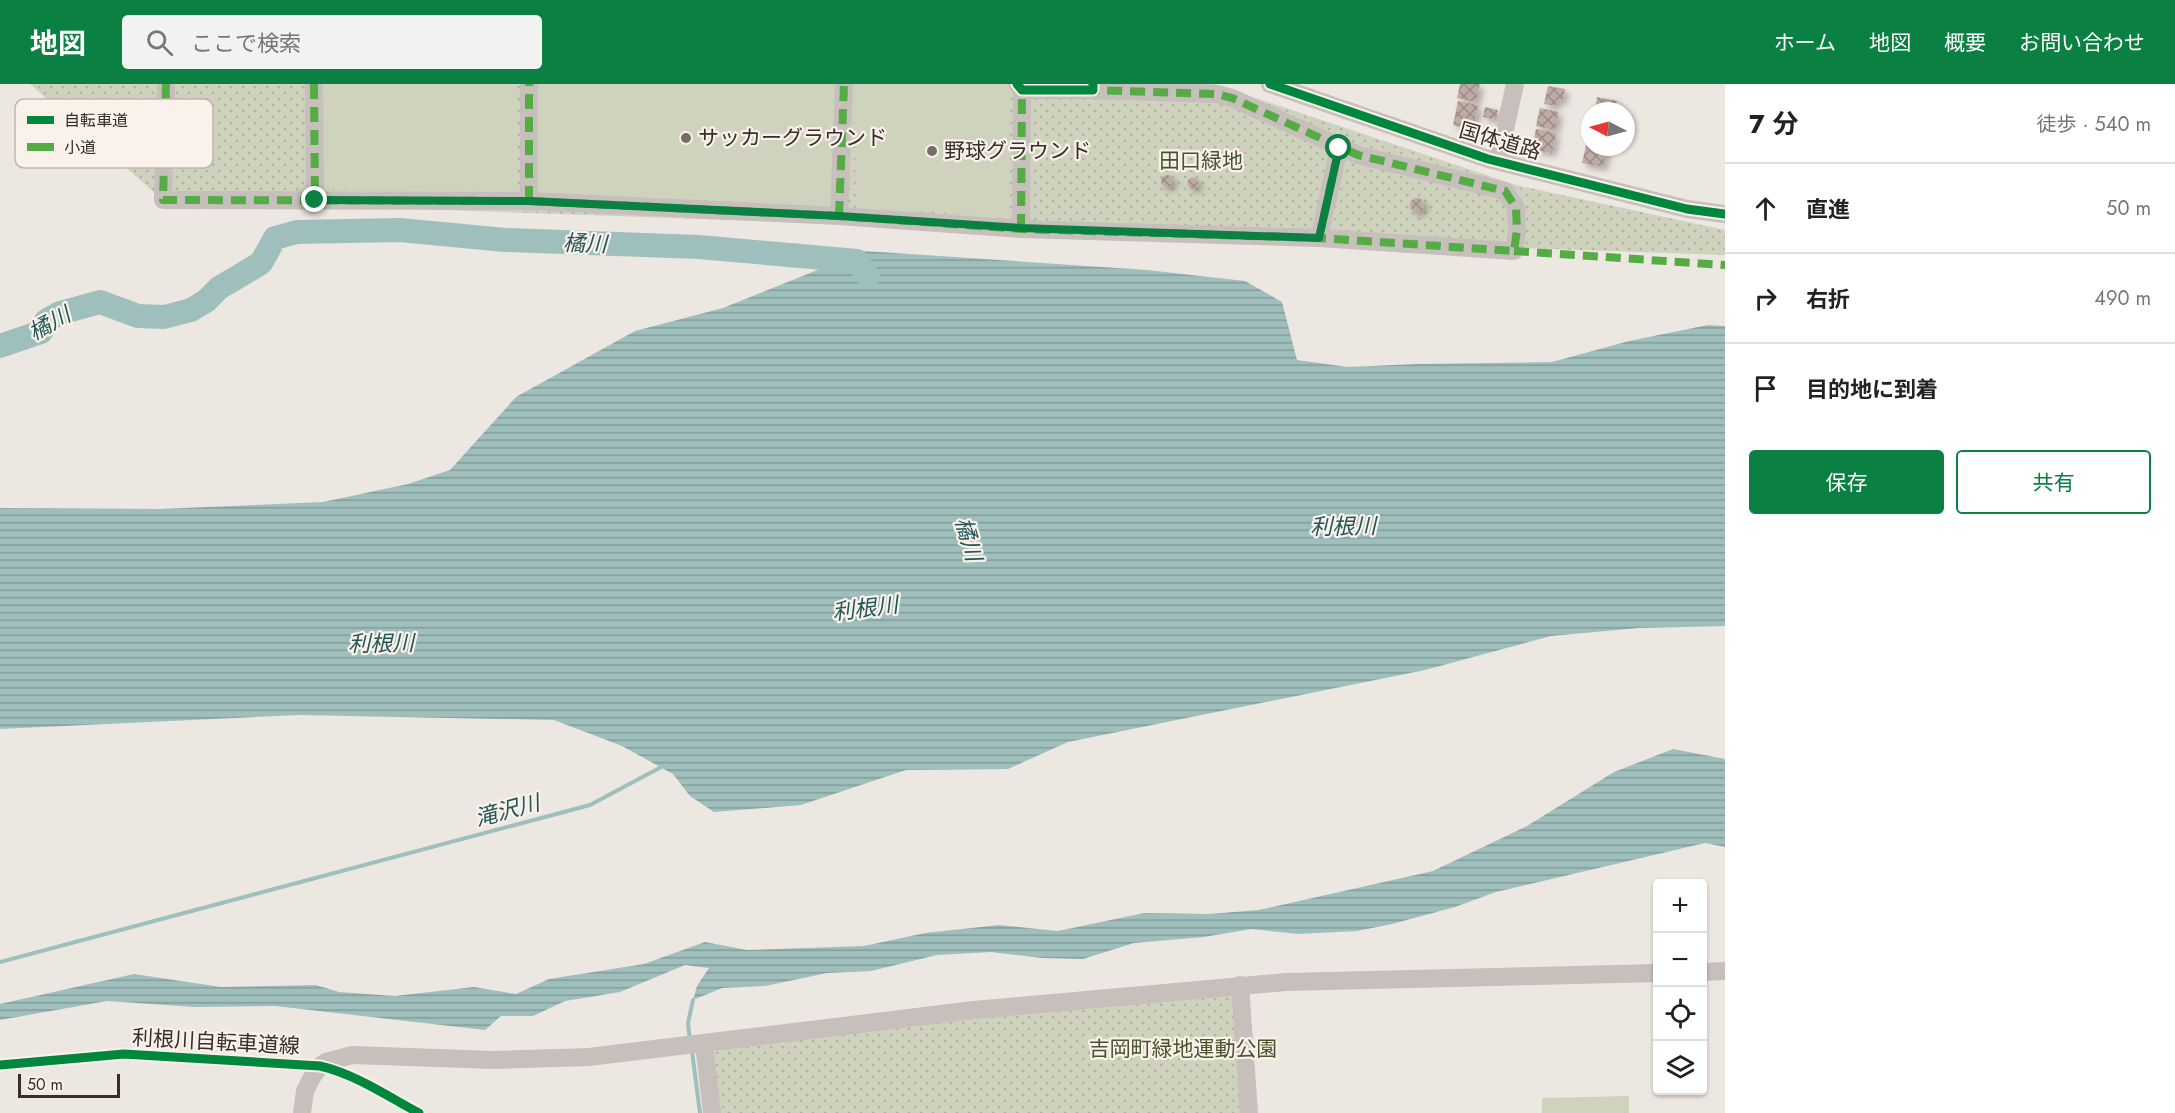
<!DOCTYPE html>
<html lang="ja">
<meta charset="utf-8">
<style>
body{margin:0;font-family:Jost,"Noto Sans JP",sans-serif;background:#f2f2f2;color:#222}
.controls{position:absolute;right:18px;bottom:18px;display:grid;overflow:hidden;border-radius:6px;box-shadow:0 2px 4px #0004}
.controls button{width:54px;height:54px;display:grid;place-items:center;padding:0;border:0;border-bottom:2px solid #e0e0e0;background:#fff;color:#222;font:30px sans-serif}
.compass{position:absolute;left:1581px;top:18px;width:54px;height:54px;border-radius:50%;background:#fff;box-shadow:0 2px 4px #0004;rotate:276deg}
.scale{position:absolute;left:18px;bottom:15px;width:102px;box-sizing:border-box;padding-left:6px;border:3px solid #372d29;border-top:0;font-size:16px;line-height:21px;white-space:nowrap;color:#372d29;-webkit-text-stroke:4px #f9f1ea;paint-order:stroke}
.stop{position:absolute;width:18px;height:18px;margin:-14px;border:4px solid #0b8043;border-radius:50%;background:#fff}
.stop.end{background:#0b8043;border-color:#fff;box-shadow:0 2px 6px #0008}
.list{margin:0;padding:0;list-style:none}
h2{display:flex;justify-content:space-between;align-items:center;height:78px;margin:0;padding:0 24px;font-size:26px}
h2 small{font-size:20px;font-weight:400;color:#767676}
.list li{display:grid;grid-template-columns:39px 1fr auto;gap:18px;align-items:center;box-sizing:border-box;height:90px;padding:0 24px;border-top:2px solid #e0e0e0}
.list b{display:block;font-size:22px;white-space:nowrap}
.list em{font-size:20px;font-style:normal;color:#767676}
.actions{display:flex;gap:12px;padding:18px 24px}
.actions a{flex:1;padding:14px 0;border:2px solid #0b8043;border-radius:6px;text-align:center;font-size:21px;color:#0b8043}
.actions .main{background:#0b8043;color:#fff}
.icon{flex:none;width:33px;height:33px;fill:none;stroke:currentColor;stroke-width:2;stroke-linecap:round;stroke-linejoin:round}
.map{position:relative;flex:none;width:1725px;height:1029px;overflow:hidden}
header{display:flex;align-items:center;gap:36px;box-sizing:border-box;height:84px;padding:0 30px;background:#0b8043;color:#fff}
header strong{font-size:28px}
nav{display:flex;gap:33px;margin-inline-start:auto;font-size:21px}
.search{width:420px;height:54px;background:#f2f2f2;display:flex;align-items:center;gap:15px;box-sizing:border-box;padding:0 21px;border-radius:6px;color:#767676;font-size:22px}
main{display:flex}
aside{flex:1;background:#fff}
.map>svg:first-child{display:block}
.green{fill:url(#green-dots)}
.pitch{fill:#cfd2bd}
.water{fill:url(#water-rules)}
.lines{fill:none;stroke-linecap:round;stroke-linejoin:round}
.stream{stroke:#9fbfbd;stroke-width:4}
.river{stroke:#9fbfbd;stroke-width:24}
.building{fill:url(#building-cross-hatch);filter:url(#shadow)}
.minor{stroke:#c6bfbb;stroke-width:18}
.quiet{stroke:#55ab44;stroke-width:8;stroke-dasharray:15 8;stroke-linecap:butt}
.cycleway-casing{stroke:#f9f1ea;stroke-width:13}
.cycleway{stroke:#00873e;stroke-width:9}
.route{stroke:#0b8043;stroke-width:8}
.poi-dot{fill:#776e6a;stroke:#f9f1ea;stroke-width:2}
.labels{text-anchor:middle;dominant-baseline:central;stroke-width:4.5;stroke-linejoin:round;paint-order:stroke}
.poi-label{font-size:21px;fill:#372d29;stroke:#f9f1ea;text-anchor:start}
.street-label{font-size:21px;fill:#372d29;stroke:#f9f1ea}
.park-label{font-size:21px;fill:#48542e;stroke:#f9f1ea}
.water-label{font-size:22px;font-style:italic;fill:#205757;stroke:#f9f1ea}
.key{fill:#f9f1ea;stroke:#bfb6b0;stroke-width:1.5}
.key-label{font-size:16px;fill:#372d29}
</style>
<header>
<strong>地図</strong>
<div class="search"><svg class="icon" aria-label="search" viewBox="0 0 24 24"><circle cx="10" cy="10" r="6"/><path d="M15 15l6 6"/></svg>ここで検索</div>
<nav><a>ホーム</a><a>地図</a><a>概要</a><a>お問い合わせ</a></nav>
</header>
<main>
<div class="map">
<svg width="1725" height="1029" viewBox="0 0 1725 1029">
<defs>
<pattern id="green-dots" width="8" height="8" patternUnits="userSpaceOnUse" patternTransform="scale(1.5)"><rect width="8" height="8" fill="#cfd2bd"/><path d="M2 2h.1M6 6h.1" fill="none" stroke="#b2b5a2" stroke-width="1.8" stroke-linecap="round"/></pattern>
<pattern id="water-rules" width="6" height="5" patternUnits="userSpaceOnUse" patternTransform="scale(1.5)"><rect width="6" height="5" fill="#9fbfbd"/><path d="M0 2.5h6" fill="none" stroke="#829c9a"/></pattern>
<pattern id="building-cross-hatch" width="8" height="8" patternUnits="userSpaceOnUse" patternTransform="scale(1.5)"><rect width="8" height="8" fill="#c0aaa4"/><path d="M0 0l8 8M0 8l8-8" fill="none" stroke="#9d8b86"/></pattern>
<filter id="shadow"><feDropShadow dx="4" dy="4" stdDeviation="3" flood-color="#0004"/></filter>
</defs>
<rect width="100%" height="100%" fill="#ede7e2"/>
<g class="green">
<polygon points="30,0 1214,0 1516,101 1725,146 1725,171 163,116"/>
<polygon points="1243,896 1255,1029 706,1029 697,956"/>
</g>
<g class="pitch">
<polygon points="324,0 517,0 518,108 325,105"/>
<polygon points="539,0 832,0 834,122 539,109"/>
<polygon points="854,0 999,0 1010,10 1008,132 856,124"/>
<polygon points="1629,1012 1629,1029 1542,1029 1542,1014"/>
</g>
<g class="water">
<polygon points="865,167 1147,186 1245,197 1282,218 1297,276 1348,283 1417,280 1552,278 1629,257 1708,241 1725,242 1725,542 1639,544 1551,552 1425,586 1068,658 1008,685 906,686 801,721 714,728 690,712 673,690 622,662 554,636 299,631 0,645 0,424 160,425 323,418 408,400 450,386 516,313 635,247 723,224"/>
<polygon points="1673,665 1725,675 1725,763 1705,759 1496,808 1455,823 1392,840 1357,847 1298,850 1251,845 1204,853 1134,859 1083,875 1042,874 991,868 937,871 871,887 827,889 765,902 722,904 693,916 697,902 709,884 685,881 620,908 565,917 533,932 501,932 485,946 275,922 195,923 107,917 0,936 0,920 134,890 221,903 316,901 339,908 395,912 474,903 516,910 549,895 644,880 705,858 747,866 864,862 925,849 999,841 1058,847 1144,829 1209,830 1259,826 1433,787 1527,742 1614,688"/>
</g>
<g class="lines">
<g class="stream">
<polyline points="0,878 590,721 665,681"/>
<polyline points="690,957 688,939 693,916"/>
<polyline points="692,967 700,1029"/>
</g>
<polyline class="river" points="0,262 41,248 46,237 60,229 100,218 138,232 164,233 191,226 206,217 219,204 261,179 275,154 297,148 400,146 505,156 699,163 857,177 868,192"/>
</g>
<g class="building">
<polygon points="1460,0 1480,0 1476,18 1457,14"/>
<polygon points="1548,2 1565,5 1563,17 1557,16 1556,22 1544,20"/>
<polygon points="1597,13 1617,17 1615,27 1595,27"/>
<polygon points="1458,17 1478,21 1473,46 1453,41"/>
<polygon points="1485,23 1498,26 1496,36 1483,33"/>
<polygon points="1540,24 1559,28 1555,46 1536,42"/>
<polygon points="1536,45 1556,49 1552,69 1532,65"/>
<polygon points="1587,57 1590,57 1590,63 1608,63 1603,83 1582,79"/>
<circle cx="1167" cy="97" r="6"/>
<circle cx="1193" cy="99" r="5.5"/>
<circle cx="1417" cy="121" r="7"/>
</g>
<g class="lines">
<g class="minor">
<polyline points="166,0 163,116 529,117 839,132 1021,145 1319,154 1514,167 1517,146 1516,124 1505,107 1358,71 1232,14 1217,10 1093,6"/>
<polyline points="314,0 315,116"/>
<polyline points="1017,0 1022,6 1093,6 1093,0"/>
<polyline points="1270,0 1488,75 1687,125 1725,130"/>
<polyline points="1498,77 1515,0"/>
<polyline points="529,117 529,0"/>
<polyline points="839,132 844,0"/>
<polyline points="1021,145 1022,6"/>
<polyline points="1319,154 1339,64"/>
<polyline points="1702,888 1725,887"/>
<polyline points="1240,901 1249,1029"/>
<polyline points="704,959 712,1029"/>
<polyline points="302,1029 305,1007 311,995 320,982 326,978 352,971 494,976 589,973 974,926 1286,898 1658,889"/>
</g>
<g class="quiet">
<polyline points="166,0 163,116 529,117 839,132 1021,145 1319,154 1514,167 1517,146 1516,124 1505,107 1358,71 1232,14 1217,10 1093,6"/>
<polyline points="314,0 315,116"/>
<polyline points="529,117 529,0"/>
<polyline points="839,132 844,0"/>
<polyline points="1021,145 1022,6"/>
<polyline points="1319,154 1339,64"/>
<polyline points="1514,167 1725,181"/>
</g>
<g class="cycleway-casing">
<g id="cycleway">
<polyline points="1017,0 1022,6 1093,6 1093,0"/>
<polyline points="1270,0 1488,75 1687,125 1725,130"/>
<path d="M0,981L124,970L320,982C355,990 387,1012 419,1029"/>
</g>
</g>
<use href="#cycleway" class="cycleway"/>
</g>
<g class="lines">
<polyline class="route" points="315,116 529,117 839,132 1021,144 1319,154 1339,64"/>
</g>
<g class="poi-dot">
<circle cx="686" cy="54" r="6"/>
<circle cx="932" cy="67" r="6"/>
</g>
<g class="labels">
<g class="poi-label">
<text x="698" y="54">サッカーグラウンド</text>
<text x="944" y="67">野球グラウンド</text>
</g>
<g class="street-label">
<text transform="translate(1500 57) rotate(16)">国体道路</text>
<text transform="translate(216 958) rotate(3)">利根川自転車道線</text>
</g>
<g class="park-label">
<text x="1201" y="77">田口緑地</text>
<text x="1183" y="965">吉岡町緑地運動公園</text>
</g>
<g class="water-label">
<text transform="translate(585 159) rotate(2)">橘川</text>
<text transform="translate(49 239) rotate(-29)">橘川</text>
<text transform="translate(1343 442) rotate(-1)">利根川</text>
<text transform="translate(969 455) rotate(74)">橘川</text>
<text transform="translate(865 524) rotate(-7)">利根川</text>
<text transform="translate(381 559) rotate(-1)">利根川</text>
<text transform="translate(507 726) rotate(-15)">滝沢川</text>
</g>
</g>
<rect x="15" y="15" width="198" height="69" rx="9" class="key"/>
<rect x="27" y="32" width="27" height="8" fill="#00873e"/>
<rect x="27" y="59" width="27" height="8" fill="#55ab44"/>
<g class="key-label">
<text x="64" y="42">自転車道</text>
<text x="64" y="69">小道</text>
</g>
</svg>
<div class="controls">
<button>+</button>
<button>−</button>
<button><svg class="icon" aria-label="locate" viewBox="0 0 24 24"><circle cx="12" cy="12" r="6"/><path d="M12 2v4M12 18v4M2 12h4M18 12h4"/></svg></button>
<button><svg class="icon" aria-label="layers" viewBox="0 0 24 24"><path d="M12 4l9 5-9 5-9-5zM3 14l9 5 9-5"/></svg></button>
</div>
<svg class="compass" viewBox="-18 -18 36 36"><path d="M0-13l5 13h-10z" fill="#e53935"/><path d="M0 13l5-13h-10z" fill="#767676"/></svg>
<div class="scale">50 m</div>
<div class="stop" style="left:1339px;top:64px"></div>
<div class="stop end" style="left:315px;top:116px"></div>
</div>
<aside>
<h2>7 分<small>徒歩 · 540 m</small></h2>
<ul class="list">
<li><svg class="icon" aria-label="ahead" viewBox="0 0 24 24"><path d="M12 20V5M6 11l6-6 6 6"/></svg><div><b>直進</b></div><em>50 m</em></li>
<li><svg class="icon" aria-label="right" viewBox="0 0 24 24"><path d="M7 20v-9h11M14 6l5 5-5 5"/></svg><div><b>右折</b></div><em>490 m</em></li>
<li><svg class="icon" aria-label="arrive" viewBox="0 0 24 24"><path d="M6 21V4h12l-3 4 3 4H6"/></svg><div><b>目的地に到着</b></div></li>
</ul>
<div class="actions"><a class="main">保存</a><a>共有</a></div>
</aside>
</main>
